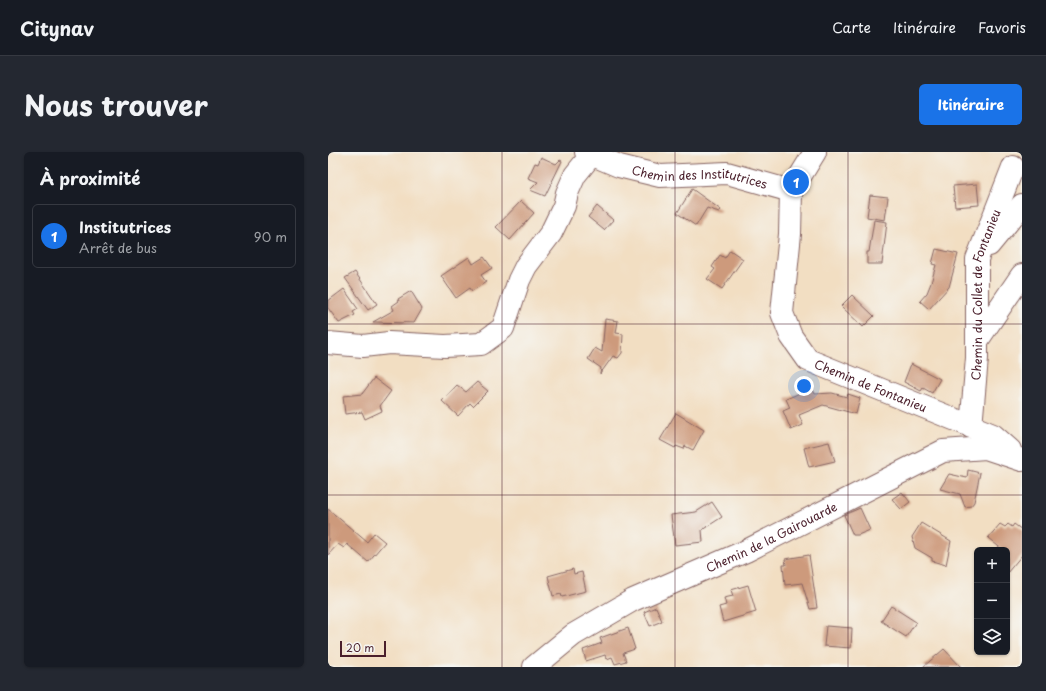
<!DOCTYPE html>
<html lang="fr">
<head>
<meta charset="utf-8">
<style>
	:root { --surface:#171b24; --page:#242831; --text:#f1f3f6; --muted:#9ea1a6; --line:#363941; --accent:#1a73e8 }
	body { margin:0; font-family:"Playpen Sans",sans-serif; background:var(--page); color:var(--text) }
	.controls { position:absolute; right:12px; bottom:12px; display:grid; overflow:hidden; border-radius:6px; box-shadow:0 1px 3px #0004 }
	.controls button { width:36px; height:36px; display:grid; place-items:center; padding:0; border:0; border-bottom:1px solid var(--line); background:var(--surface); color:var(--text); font:20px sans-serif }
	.scale { position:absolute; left:12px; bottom:10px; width:46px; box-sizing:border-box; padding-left:4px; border:2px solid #4a1f2b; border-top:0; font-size:11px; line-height:14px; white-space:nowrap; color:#4a1f2b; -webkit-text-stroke:3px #f6f6f2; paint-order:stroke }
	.you { position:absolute; left:476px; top:234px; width:14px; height:14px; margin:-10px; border:3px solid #fff; border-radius:50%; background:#1a73e8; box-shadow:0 0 0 6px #1a73e833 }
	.badge { display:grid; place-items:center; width:26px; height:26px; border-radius:50%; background:var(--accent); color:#fff; font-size:13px; font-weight:700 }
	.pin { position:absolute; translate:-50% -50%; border:2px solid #fff; box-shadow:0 1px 4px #0006 }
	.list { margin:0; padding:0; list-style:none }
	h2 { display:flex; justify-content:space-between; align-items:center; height:52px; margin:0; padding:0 16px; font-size:17px }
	h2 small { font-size:13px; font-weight:400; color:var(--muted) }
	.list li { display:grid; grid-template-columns:26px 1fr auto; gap:12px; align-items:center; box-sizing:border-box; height:64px; margin:0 8px 8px; padding:0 8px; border:1px solid var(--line); border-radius:6px }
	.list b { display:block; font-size:15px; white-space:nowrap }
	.list p { margin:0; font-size:13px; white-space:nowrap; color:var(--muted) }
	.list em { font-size:13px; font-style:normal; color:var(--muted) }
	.icon { flex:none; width:22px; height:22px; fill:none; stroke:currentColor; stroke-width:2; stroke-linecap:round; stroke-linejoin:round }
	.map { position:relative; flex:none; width:694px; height:515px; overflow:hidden; border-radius:6px }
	header { display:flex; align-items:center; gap:24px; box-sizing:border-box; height:56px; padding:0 20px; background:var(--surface); border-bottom:1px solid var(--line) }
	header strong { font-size:19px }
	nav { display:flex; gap:22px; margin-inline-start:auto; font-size:14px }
	.intro { display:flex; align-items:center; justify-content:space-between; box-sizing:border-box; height:96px; padding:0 24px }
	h1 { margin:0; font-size:28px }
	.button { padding:10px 18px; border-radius:6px; background:var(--accent); color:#fff; font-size:14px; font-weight:700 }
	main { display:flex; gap:24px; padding:0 24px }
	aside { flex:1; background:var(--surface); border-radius:6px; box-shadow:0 1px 3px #0004 }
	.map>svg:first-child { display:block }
	.building { fill:#cd9a7c }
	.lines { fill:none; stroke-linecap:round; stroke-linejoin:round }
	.minor-casing { stroke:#856260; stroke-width:24 }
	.minor { stroke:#fff; stroke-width:22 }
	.grid { fill:none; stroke:#4a1f2b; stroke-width:1; stroke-opacity:0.55 }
	.labels { text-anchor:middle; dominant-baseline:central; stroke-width:4; stroke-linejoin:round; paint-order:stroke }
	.street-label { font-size:12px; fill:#4a1f2b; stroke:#f6f6f2 }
</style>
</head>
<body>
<header>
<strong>Citynav</strong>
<nav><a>Carte</a><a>Itinéraire</a><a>Favoris</a></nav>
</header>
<div class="intro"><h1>Nous trouver</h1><a class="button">Itinéraire</a></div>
<main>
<aside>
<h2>À proximité<small></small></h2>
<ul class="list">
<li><span class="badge">1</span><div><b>Institutrices</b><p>Arrêt de bus</p></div><em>90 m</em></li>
</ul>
</aside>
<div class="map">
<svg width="694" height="515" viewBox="0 0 694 515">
	<rect width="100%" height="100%" fill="#f6f6f2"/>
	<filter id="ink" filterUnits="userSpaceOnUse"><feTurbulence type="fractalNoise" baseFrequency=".025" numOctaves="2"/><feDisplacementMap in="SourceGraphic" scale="8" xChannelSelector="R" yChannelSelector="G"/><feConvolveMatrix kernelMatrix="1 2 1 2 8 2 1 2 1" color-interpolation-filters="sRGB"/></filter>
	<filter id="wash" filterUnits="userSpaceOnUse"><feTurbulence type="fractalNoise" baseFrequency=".012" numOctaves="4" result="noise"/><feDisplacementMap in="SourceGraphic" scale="16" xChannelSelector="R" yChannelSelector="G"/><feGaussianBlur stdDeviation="0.9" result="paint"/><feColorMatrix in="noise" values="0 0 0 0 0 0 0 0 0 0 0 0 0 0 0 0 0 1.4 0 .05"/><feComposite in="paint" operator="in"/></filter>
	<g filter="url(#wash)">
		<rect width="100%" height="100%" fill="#f2dec2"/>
		<g id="blocks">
			<!-- building -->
			<g class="building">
				<path d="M 213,5 L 228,12 L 232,8 L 234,9 L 217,44 L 202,38 L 210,30 L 200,26 L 207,11 L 210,12 Z"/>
				<path d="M 649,32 L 651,53 L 627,55 L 625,34 Z"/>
				<path d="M 364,37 L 393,58 L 391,60 L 379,56 L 368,74 L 349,61 Z"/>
				<path d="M 542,43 L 560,45 L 557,68 L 539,65 Z"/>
				<path d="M 193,49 L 206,61 L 182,88 L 168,75 Z"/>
				<path d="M 269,54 L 285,68 L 276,78 L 260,65 Z"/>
				<path d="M 546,68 L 559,70 L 554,112 L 539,112 L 539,100 L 541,100 Z"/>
				<path d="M 608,97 L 630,102 L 621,135 L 601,157 L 592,149 L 599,141 L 603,131 L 608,113 L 604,112 Z"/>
				<path d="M 402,98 L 415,107 L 394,137 L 379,127 L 387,117 L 384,115 L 392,103 L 397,106 Z"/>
				<path d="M 141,105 L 145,112 L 156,105 L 164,116 L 153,123 L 158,130 L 144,139 L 142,136 L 128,146 L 113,124 Z"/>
				<path d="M 27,120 L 49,152 L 40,158 L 17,126 Z"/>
				<path d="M 16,137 L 30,157 L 25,160 L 27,163 L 11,171 L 0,156 L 0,149 Z"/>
				<path d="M 83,139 L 94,157 L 86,171 L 45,170 L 66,158 L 64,154 L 71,149 L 70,147 Z"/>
				<path d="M 524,143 L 546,164 L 535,175 L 513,154 Z"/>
				<path d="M 277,167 L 290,169 L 288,181 L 295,182 L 294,201 L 290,206 L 285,204 L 272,222 L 273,216 L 260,207 L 267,196 L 274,200 Z"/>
				<path d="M 583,212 L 612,227 L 604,241 L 595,236 L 593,239 L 576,230 Z"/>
				<path d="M 46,226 L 63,239 L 52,254 L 54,259 L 37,267 L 34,260 L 17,262 L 15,244 L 34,242 Z"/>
				<path d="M 149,230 L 160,239 L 145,254 L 142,251 L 130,264 L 114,249 L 129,233 L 138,240 Z"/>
				<path d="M 484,236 L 487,242 L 504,241 L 519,245 L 520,242 L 532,246 L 528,262 L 495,253 L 471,263 L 475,273 L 463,278 L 455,259 L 462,256 L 458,247 Z"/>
				<path d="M 348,261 L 376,278 L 365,298 L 357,294 L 356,297 L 348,294 L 347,296 L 332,288 Z"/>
				<path d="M 501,290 L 507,309 L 481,315 L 476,296 Z"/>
				<path d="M 640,318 L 652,321 L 646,350 L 643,354 L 637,355 L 632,342 L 612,337 L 621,322 L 639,326 Z"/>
				<path d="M 574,340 L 582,350 L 573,357 L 564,347 Z"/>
				<path d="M 384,350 L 394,365 L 374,378 L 375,390 L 347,393 L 343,363 L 368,360 Z"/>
				<path d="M 532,356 L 542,378 L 530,383 L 525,383 L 516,363 Z"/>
				<path d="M 0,357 L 39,390 L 46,381 L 57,390 L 40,410 L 19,392 L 16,396 L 10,392 L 0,403 Z"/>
				<path d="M 593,371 L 623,389 L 618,413 L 604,409 L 604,406 L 587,396 L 584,385 Z"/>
				<path d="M 672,372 L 677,375 L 680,372 L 684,375 L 686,372 L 694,378 L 694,403 L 679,421 L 679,398 L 675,398 L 660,386 Z"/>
				<path d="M 481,403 L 489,456 L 482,457 L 474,431 L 457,433 L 455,413 L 458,413 L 457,407 Z"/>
				<path d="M 245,417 L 246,422 L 254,420 L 258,439 L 234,445 L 233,442 L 225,444 L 220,424 Z"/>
				<path d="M 420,433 L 428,460 L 395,470 L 391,455 L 398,453 L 396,446 L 405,444 L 403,438 Z"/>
				<path d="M 563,454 L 588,470 L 578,485 L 553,469 Z"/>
				<path d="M 328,455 L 334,469 L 322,474 L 316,460 Z"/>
				<path d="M 498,474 L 524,476 L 523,496 L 496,494 Z"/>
				<path d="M 300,476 L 307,497 L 295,501 L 298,509 L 287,512 L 284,505 L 279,507 L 277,503 L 258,509 L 255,498 L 274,491 L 272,486 Z"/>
				<path d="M 616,497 L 633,515 L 595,515 Z"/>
			</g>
		</g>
	</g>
	<g filter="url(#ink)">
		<use href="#blocks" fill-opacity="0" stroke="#856260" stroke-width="1"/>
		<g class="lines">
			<defs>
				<g id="minor">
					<path id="s1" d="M 258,0 L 291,14 L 332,24 L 399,21 L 463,39"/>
					<path id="s2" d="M 487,0 L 463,39 L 462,82 L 454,161 L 463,184 L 480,208 L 665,283 L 682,298"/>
					<path d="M 661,93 L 694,53"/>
					<path d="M 649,189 L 694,123"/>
					<path d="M 0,191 L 35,194 L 61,191 L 117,194 L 153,192 L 175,176 L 191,128 L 198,114 L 223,81 L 236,54 L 239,41 L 247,23 L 264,2"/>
					<path id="s3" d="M 643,275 L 649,206 L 649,107 L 685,15"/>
					<path id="s4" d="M 206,515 L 245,483 L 305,448 L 418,399 L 615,299 L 658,296 L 694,308"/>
				</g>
			</defs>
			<!-- minor casing -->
			<use href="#minor" class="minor-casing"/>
			<!-- minor -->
			<use href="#minor" class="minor"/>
		</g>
	</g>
	<!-- grid -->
	<path class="grid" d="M 174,0 L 174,515M 347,0 L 347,515M 520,0 L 520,515M 0,172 L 694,172M 0,343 L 694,343"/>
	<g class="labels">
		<!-- street labels -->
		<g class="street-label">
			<text stroke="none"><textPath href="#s1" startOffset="118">Chemin des Institutrices</textPath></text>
			<text stroke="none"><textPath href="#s3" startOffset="134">Chemin du Collet de Fontanieu</textPath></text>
			<text stroke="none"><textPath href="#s2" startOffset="290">Chemin de Fontanieu</textPath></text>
			<text stroke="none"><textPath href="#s4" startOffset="272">Chemin de la Gairouarde</textPath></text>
		</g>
	</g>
</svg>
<div class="controls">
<button>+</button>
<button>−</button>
<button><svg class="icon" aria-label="layers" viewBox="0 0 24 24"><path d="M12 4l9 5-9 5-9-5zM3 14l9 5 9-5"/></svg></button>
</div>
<div class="scale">20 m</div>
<div class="you"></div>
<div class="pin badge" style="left:468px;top:30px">1</div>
</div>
</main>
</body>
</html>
